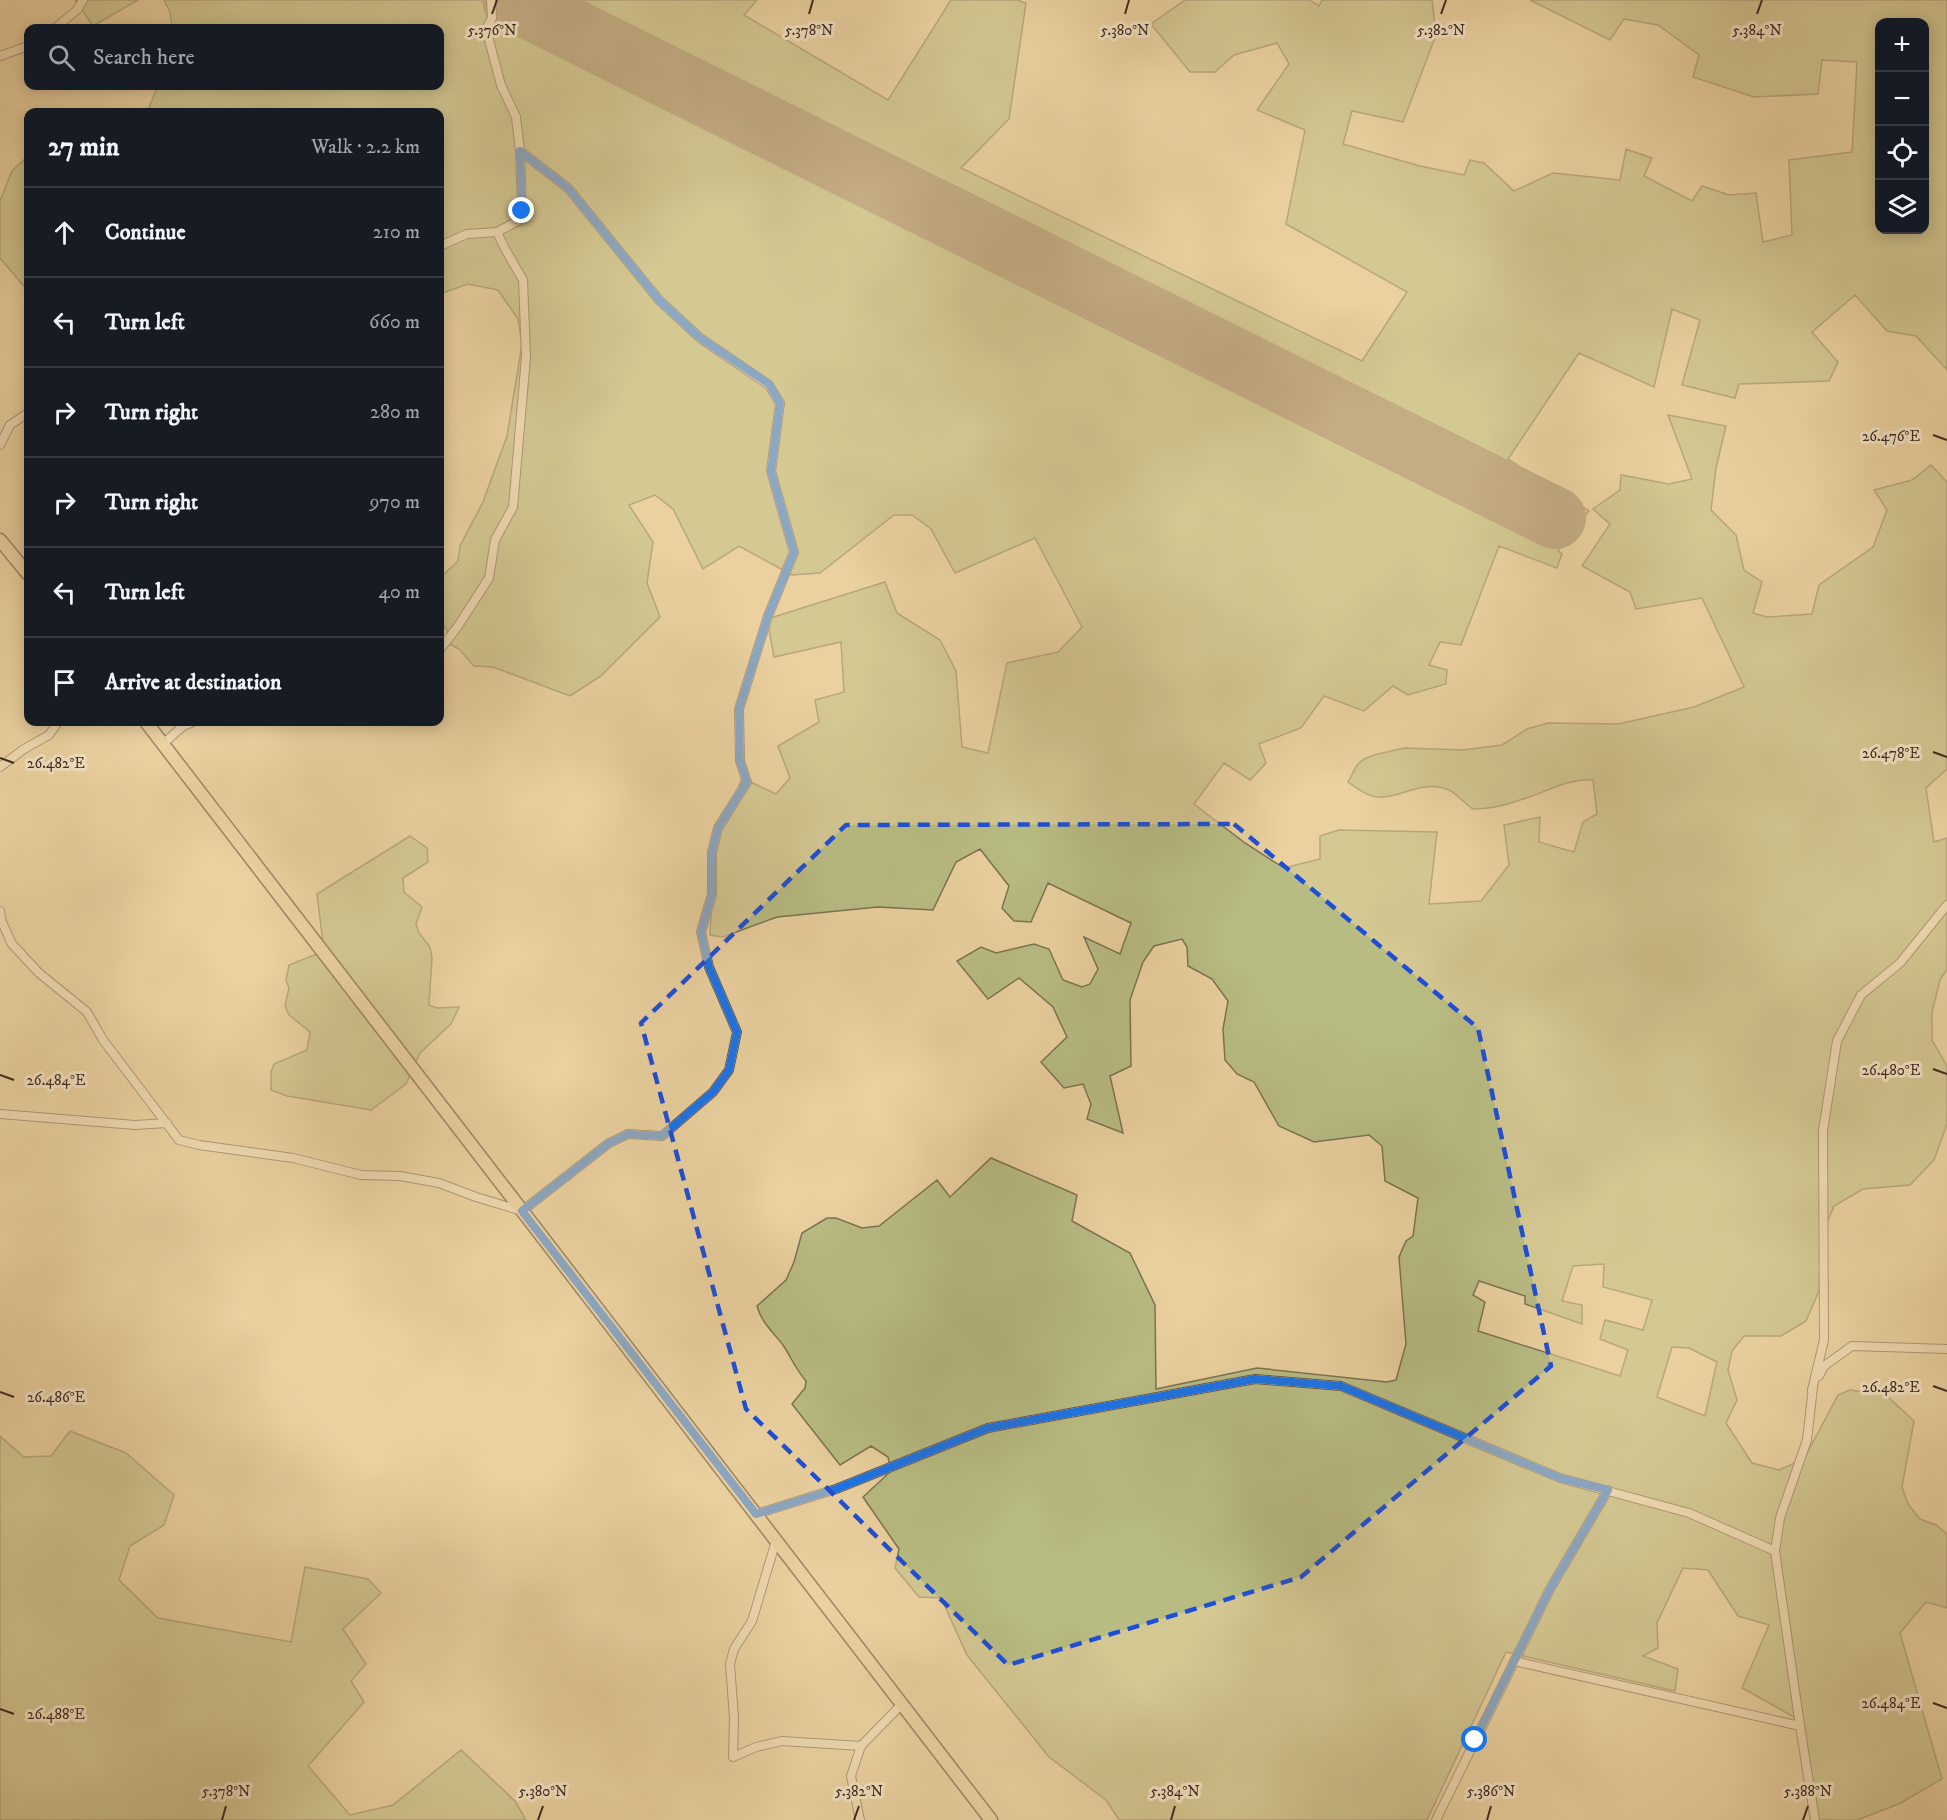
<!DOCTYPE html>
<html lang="en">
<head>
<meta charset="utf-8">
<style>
	:root { --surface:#171b24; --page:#20242c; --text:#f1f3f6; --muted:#9ea1a6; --line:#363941 }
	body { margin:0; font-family:"IM FELL DW Pica",serif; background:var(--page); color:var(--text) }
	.controls { position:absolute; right:18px; top:18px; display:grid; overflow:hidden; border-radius:12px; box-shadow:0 3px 15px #0003 }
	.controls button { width:54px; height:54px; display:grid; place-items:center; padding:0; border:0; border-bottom:2px solid var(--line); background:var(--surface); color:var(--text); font:30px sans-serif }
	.stop { position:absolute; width:18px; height:18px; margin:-14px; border:4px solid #1a73e8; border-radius:50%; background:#fff }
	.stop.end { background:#1a73e8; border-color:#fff; box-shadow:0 2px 6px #0008 }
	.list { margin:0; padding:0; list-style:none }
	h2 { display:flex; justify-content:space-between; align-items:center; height:78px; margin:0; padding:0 24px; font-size:26px }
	h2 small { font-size:20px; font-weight:400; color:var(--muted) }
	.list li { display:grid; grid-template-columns:39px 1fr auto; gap:18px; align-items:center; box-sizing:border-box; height:90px; padding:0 24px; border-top:2px solid var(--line) }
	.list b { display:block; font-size:22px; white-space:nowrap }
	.list em { font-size:20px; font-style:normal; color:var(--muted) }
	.icon { flex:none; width:33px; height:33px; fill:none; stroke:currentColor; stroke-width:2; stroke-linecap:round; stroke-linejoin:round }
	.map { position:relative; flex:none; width:1947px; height:1820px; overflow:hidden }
	.search { position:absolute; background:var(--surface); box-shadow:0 3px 15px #0003; left:24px; top:24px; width:420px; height:66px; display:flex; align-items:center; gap:15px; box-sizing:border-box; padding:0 21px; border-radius:12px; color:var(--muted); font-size:22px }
	.panel { position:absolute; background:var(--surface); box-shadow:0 3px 15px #0003; left:24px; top:108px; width:420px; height:618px; border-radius:12px }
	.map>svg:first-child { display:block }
	.green { fill:#b8bc83; stroke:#7c7352; stroke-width:1.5; fill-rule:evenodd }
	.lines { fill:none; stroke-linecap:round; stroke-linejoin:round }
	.runway { stroke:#957e60; stroke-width:62 }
	.street-casing { stroke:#6a5441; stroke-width:10 }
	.primary-casing { stroke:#3f2a21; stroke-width:15 }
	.street { stroke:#f2e1c1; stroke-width:8 }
	.primary { stroke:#ebd1a0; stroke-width:12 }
	.route { stroke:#1a73e8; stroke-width:8 }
	.marked { fill:none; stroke:#1d4ed8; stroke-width:4.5; stroke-dasharray:12 8; stroke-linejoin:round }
	.ticks { fill:none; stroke:#3f2a21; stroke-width:2 }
	.ticks-label { font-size:15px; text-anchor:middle; fill:#3f2a21; stroke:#f2e1c1; stroke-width:6; stroke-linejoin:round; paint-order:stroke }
</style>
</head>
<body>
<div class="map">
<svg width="1947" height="1820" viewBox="0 0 1947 1820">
	<rect width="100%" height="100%" fill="#ebd1a0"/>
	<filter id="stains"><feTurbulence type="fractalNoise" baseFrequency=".00333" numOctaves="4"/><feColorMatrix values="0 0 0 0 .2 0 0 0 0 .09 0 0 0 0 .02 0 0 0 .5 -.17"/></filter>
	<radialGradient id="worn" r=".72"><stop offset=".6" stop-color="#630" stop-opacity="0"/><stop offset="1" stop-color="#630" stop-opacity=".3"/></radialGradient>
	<!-- green -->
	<g class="green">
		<path d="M 75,0 L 138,0 L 93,26 Z"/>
		<path d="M 164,0 L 757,0 L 744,15 L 888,100 L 951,0 L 1017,0 L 1026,3 L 1009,119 L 961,168 L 1362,361 L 1407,292 L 1286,224 L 1305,130 L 1257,110 L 1289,64 L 1277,43 L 1234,55 L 1215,72 L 1190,72 L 1151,24 L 1185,0 L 1310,0 L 1319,6 L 1322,0 L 1432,0 L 1436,35 L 1403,122 L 1352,111 L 1343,144 L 1420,166 L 1464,175 L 1470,160 L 1484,163 L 1514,191 L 1553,173 L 1620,180 L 1626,149 L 1652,158 L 1644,176 L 1692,201 L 1702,186 L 1729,195 L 1756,193 L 1763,242 L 1792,235 L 1789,160 L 1852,152 L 1857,62 L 1822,60 L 1818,94 L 1754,97 L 1693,77 L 1699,55 L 1658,25 L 1624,19 L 1610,40 L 1530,0 L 1947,0 L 1947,370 L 1916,336 L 1887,331 L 1855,295 L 1812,332 L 1838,362 L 1829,381 L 1739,384 L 1735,398 L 1682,385 L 1700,320 L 1672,309 L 1654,387 L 1579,353 L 1508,459 L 1589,511 L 1558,551 L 1562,554 L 1557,568 L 1499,546 L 1461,645 L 1440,642 L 1429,665 L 1447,670 L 1446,684 L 1408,695 L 1393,686 L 1364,711 L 1324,696 L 1301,728 L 1259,744 L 1266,763 L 1250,780 L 1224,763 L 1194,804 L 1245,843 L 1284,868 L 1320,859 L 1320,836 L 1339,830 L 1437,832 L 1429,904 L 1481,901 L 1509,865 L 1504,825 L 1540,817 L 1539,842 L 1574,852 L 1583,822 L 1597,814 L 1593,780 C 1567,778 1545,793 1520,800 C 1506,805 1489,809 1473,809 C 1463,803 1455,790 1443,788 C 1420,782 1401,797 1382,797 C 1369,798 1358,789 1348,782 L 1357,765 L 1364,759 L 1374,755 L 1404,748 L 1463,750 L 1502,745 L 1527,729 L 1548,723 L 1618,724 L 1694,707 L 1744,687 L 1702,598 L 1636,609 L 1630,592 L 1582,566 L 1610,524 L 1593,509 L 1620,490 L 1621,475 L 1669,484 L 1692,479 L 1668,415 L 1726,426 L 1716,468 L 1711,510 L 1736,535 L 1744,570 L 1762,582 L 1753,613 L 1767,617 L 1812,614 L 1819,585 L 1873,547 L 1887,510 L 1874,490 L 1912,480 L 1931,465 L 1947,482 L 1947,769 L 1926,788 L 1934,842 L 1947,838 L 1947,969 L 1940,980 L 1932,1012 L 1932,1040 L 1947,1066 L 1947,1124 L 1934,1160 L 1910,1185 L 1863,1189 L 1834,1206 L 1823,1232 L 1819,1291 L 1806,1321 L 1781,1336 L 1744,1336 L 1732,1351 L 1728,1370 L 1737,1400 L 1726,1423 L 1752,1463 L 1779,1470 L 1804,1459 L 1838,1395 L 1850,1390 L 1886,1395 L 1914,1421 L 1902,1487 L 1908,1504 L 1920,1519 L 1936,1525 L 1947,1534 L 1947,1608 L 1926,1602 L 1900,1633 L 1942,1779 L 1899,1804 L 1857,1820 L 1817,1820 L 1803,1722 L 1742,1688 L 1769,1625 L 1738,1616 L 1708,1570 L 1683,1568 L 1657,1623 L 1658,1648 L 1643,1656 L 1678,1669 L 1675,1691 L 1506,1652 L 1427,1820 L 1119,1820 L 1106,1800 L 1049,1757 L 967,1655 L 941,1598 L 919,1597 L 895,1568 L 899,1549 L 863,1497 L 891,1471 L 888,1457 L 871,1446 L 840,1465 L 792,1404 L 805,1388 L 806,1381 C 796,1370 791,1357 783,1345 C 773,1332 761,1322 757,1306 L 786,1280 L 794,1262 L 802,1233 L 827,1218 L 836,1218 L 862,1228 L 879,1226 L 937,1180 L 950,1197 L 991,1158 L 1077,1195 L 1072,1221 L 1130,1253 L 1155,1305 L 1156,1389 L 1257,1368 L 1387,1382 L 1396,1380 L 1406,1344 L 1399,1257 L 1406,1241 L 1413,1236 L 1418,1198 L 1385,1181 L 1382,1146 L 1369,1135 L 1314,1142 L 1279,1126 L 1254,1082 L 1237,1074 L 1225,1060 L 1223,1029 L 1228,1001 L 1212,979 L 1188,966 L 1187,947 L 1182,939 L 1154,946 L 1143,962 L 1130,1000 L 1131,1066 L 1110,1076 L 1123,1133 L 1087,1119 L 1091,1104 L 1083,1084 L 1064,1088 L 1041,1062 L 1067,1037 L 1053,1007 L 1019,978 L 988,999 L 957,961 L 981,947 L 996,953 L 1034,944 L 1049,949 L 1063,980 L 1082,987 L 1090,984 L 1098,969 L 1084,937 L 1120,954 L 1131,923 L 1048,883 L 1031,922 L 1014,921 L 1002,908 L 1009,886 L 980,849 L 956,862 L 933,910 L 878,907 L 777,917 L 723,937 L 710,935 L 714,849 L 742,778 L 776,794 L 790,778 L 778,746 L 819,722 L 815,700 L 844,692 L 841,642 L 774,657 L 767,619 L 885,582 L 897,613 L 940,640 L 956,671 L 962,747 L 988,753 L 1007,663 L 1058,652 L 1082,627 L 1035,538 L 955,573 L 931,529 L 912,515 L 894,515 L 820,573 L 792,575 L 739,546 L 703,569 L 673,509 L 655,495 L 629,505 L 653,542 L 647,583 L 660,617 L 601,676 L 570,696 L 493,667 L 474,666 L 459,649 L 446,642 L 449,634 L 440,619 L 440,578 L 458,561 L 460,546 L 483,502 L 507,436 L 522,344 L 518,319 L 498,290 L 468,284 L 440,294 L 440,112 L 147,112 L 158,86 L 440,86 L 440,28 L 172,28 L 170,12 ZM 1880,22 L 1924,22 L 1924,230 L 1880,230 ZM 1604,1264 L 1603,1287 L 1652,1300 L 1643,1330 L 1605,1320 L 1600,1339 L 1628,1350 L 1620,1376 L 1478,1331 L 1485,1302 L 1473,1295 L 1479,1281 L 1525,1296 L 1525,1304 L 1582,1324 L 1582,1305 L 1562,1301 L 1573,1266 ZM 1672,1347 L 1689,1348 L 1717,1362 L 1705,1416 L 1657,1397 Z"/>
		<path d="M 28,156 L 28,291 L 0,258 L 0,201 L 12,171 Z"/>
		<path d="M 410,836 L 427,848 L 428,862 L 403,878 L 404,892 L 422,907 L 416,924 L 419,933 L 430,947 L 432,958 L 429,1005 L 437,1008 L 459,1007 L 451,1024 L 420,1053 L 406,1084 L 371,1110 L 287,1096 L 271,1090 L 271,1072 L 274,1064 L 307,1050 L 310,1032 L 289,1015 L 285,1006 L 289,988 L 286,980 L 289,965 L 324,951 L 317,894 Z"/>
		<path d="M 70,1431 L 126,1453 L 174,1495 L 164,1525 L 130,1546 L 119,1580 L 158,1618 L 291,1642 L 305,1567 L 368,1579 L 381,1593 L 343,1629 L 366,1664 L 351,1681 L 364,1702 L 308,1766 L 350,1815 L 393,1805 L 461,1750 L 515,1801 L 526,1820 L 0,1820 L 0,1436 L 24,1457 L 51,1456 Z"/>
	</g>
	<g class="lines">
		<!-- runway -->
		<path class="runway" d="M 513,0 L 1555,518"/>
		<defs>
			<g id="street">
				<path d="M 55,28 L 77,10 L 83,0"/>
				<path d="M 0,56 L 28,46"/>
				<path d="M 440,246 L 467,234 L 497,232 L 518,221 L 522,211 L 520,151 L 516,117 L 501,85 L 486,29 L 492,18 L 491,0"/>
				<path d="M 0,445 L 10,425 L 28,413"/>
				<path d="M 440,646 L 442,647 L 458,626 L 489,578 L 495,540 L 513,507 L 526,357 L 523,280 L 504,247 L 497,232"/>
				<path d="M 163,744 L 183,726 L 193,722"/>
				<path d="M 0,767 L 24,749 L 49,735 L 58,722"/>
				<path d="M 0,911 L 2,922 L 12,944 L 39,973 L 87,1012 L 103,1040 L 179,1140 L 199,1145 L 293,1158 L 361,1175 L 400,1176 L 439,1183 L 476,1197 L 522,1211 L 609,1143 L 628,1134 L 662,1136 L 713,1092 L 729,1070 L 737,1032 L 709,967 L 701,932 L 712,894 L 712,852 L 718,828 L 747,782 L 740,761 L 739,709 L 768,616 L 794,552 L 771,471 L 780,403 L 769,385 L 700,338 L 659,300 L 568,188 L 520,151"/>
				<path d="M 0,1114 L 135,1125 L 167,1123"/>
				<path d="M 1819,1376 L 1824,1366 L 1852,1346 L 1947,1349"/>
				<path d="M 1812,1390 L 1824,1340 L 1823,1131 L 1837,1041 L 1861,995 L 1900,963 L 1947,905"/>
				<path d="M 756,1514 L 836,1489 L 988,1428 L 1255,1379 L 1341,1386 L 1560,1478 L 1689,1513 L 1775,1551 L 1800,1726 L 1815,1820"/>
				<path d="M 776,1541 L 752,1621 L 734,1649 L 730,1664 L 734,1718 L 733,1757 L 756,1747 L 782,1741 L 861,1746 L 902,1704"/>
				<path d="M 1775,1551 L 1780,1518 L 1807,1440 L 1813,1387"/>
				<path d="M 1514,1661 L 1800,1726"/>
				<path d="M 860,1820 L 851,1776 L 861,1746"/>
				<path d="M 1436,1820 L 1550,1589 L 1608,1490"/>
			</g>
			<g id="primary">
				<path d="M 0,540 L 28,574"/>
				<path d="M 146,722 L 991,1820"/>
			</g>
		</defs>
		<!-- street casing -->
		<use href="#street" class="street-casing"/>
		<!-- primary casing -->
		<use href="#primary" class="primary-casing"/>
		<!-- street -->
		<use href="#street" class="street"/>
		<!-- primary -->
		<use href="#primary" class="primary"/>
	</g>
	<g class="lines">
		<!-- route -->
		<path class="route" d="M 522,211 L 520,151 L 568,188 L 659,300 L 700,338 L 769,384 L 780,403 L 771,471 L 794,552 L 768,616 L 739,709 L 740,761 L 747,782 L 718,828 L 712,852 L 712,894 L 701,932 L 709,967 L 737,1032 L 729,1070 L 713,1092 L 662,1136 L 628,1134 L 609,1143 L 522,1211 L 756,1514 L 836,1489 L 988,1428 L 1255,1379 L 1341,1386 L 1560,1478 L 1608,1490 L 1550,1589 L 1475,1740"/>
	</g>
	<!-- marked area -->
	<path d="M0 0H1947V1820H0ZM 1234,824 L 1478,1028 L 1551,1366 L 1301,1577 L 1008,1665 L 746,1409 L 641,1023 L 846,825 Z" fill="#ebd1a0" fill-opacity=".55" fill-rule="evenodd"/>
	<path class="marked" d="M 1234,824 L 1478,1028 L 1551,1366 L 1301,1577 L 1008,1665 L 746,1409 L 641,1023 L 846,825 Z"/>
	<!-- ticks -->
	<path class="ticks" d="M 492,14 L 497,0M 809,14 L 813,0M 1125,14 L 1129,0M 1441,14 L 1446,0M 1757,14 L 1762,0M 1933,435 L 1947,440M 1933,752 L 1947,757M 0,758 L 14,763M 1933,1069 L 1947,1074M 0,1075 L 14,1080M 1933,1386 L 1947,1391M 0,1392 L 14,1397M 1933,1703 L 1947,1708M 0,1709 L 14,1714M 222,1820 L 226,1806M 538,1820 L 543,1806M 854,1820 L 859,1806M 1171,1820 L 1175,1806M 1487,1820 L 1491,1806M 1803,1820 L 1808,1806"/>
	<g class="ticks-label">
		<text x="492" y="35">5.376°N</text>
		<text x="809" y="35">5.378°N</text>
		<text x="1125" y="35">5.380°N</text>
		<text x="1441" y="35">5.382°N</text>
		<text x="1757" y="35">5.384°N</text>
		<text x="1891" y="441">26.476°E</text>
		<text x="1891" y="758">26.478°E</text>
		<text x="56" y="768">26.482°E</text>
		<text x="1891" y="1075">26.480°E</text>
		<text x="56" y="1085">26.484°E</text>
		<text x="1891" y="1392">26.482°E</text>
		<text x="56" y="1402">26.486°E</text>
		<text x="1891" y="1708">26.484°E</text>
		<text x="56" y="1719">26.488°E</text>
		<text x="226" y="1796">5.378°N</text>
		<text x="543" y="1796">5.380°N</text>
		<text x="859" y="1796">5.382°N</text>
		<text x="1175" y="1796">5.384°N</text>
		<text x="1491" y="1796">5.386°N</text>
		<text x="1808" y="1796">5.388°N</text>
	</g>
	<rect width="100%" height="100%" filter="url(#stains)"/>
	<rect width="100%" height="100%" fill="url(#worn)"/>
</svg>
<div class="controls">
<button>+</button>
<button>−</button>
<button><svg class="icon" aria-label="locate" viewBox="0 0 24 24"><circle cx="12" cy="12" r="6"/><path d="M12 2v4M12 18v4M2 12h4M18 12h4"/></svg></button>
<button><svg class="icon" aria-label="layers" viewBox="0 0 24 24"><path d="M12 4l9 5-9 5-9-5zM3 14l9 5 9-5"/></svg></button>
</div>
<div class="stop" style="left:1475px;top:1740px"></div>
<div class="stop end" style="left:522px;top:211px"></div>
<div class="search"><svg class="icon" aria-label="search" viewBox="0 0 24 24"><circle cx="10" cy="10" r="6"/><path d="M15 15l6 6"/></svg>Search here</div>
<section class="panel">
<h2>27 min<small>Walk · 2.2 km</small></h2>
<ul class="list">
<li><svg class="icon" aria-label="ahead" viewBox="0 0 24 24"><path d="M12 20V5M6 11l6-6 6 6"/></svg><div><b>Continue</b></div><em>210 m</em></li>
<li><svg class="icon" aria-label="left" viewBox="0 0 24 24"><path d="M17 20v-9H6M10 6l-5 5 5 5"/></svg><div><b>Turn left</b></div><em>660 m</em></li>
<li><svg class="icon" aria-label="right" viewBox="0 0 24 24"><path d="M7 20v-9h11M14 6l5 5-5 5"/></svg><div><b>Turn right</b></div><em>280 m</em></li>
<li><svg class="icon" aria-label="right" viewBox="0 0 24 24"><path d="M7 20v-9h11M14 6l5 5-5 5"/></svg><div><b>Turn right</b></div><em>970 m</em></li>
<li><svg class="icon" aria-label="left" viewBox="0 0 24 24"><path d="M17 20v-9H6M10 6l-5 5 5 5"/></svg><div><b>Turn left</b></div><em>40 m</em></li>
<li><svg class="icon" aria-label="arrive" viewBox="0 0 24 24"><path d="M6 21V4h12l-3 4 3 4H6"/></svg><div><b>Arrive at destination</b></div></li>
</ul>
</section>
</div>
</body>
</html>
